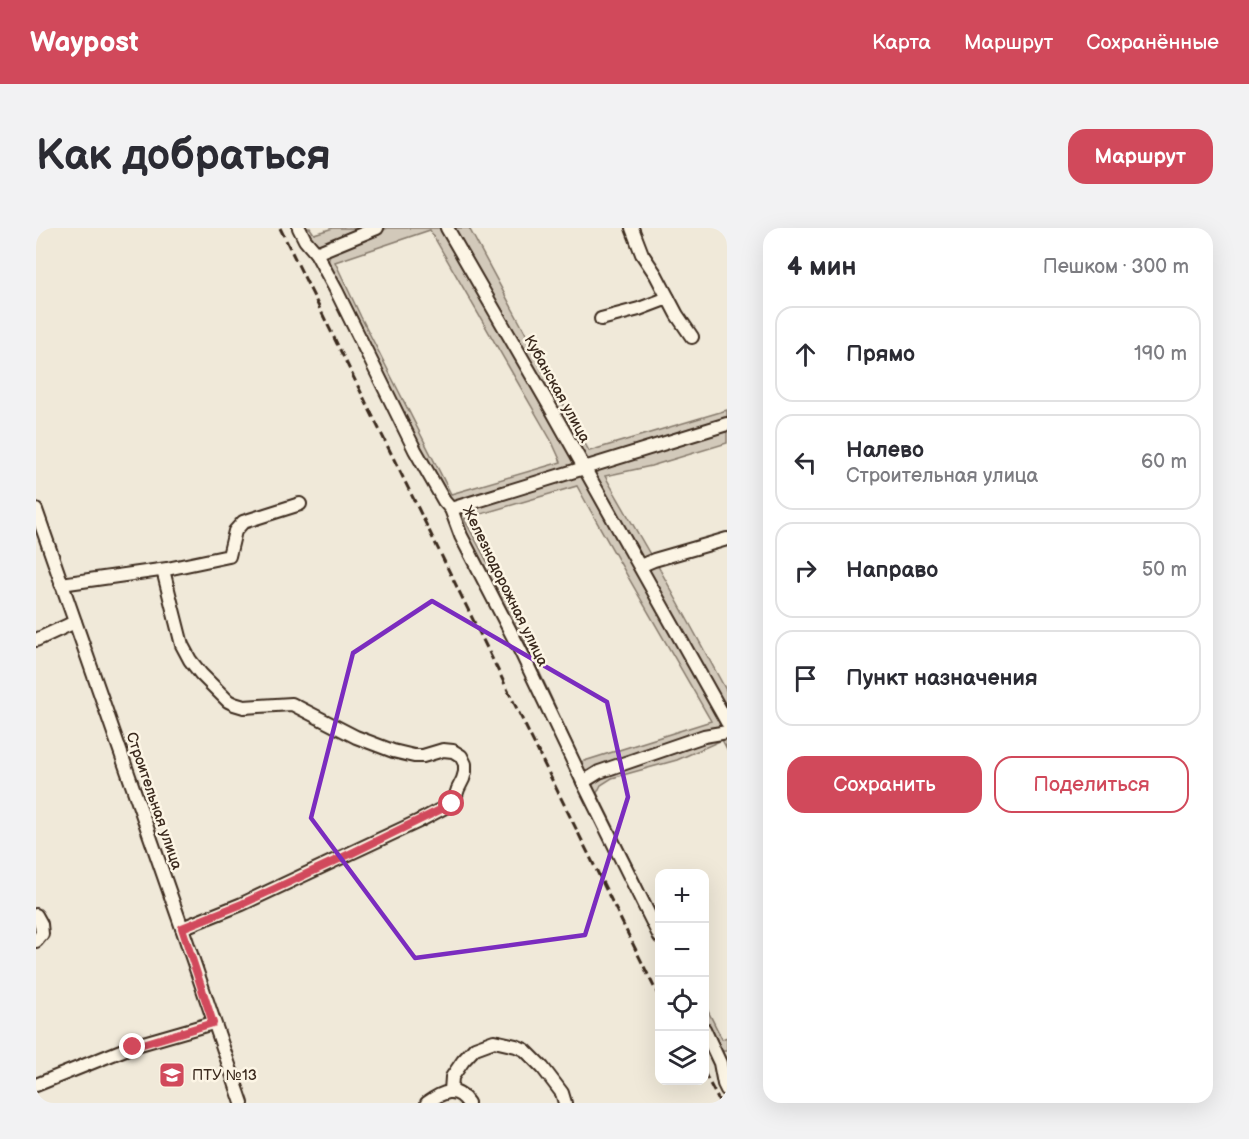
<!DOCTYPE html>
<html lang="ru">
<head>
<meta charset="utf-8">
<style>
	:root { --surface:#fff; --page:#f2f2f3; --text:#2b2b33; --muted:#7c7c81; --line:#e1e1e2; --accent:#d1495b }
	body { margin:0; font-family:"Balsamiq Sans",sans-serif; background:var(--page); color:var(--text) }
	.controls { position:absolute; right:18px; bottom:18px; display:grid; overflow:hidden; border-radius:12px; box-shadow:0 6px 24px #0002 }
	.controls button { width:54px; height:54px; display:grid; place-items:center; padding:0; border:0; border-bottom:2px solid var(--line); background:var(--surface); color:var(--text); font:30px sans-serif }
	.stop { position:absolute; width:18px; height:18px; margin:-14px; border:4px solid #d1495b; border-radius:50%; background:#fff }
	.stop.end { background:#d1495b; border-color:#fff; box-shadow:0 2px 6px #0008 }
	.list { margin:0; padding:0; list-style:none }
	h2 { display:flex; justify-content:space-between; align-items:center; height:78px; margin:0; padding:0 24px; font-size:26px }
	h2 small { font-size:20px; font-weight:400; color:var(--muted) }
	.list li { display:grid; grid-template-columns:39px 1fr auto; gap:18px; align-items:center; box-sizing:border-box; height:96px; margin:0 12px 12px; padding:0 12px; border:2px solid var(--line); border-radius:18px }
	.list b { display:block; font-size:22px; white-space:nowrap }
	.list p { margin:0; font-size:20px; white-space:nowrap; color:var(--muted) }
	.list em { font-size:20px; font-style:normal; color:var(--muted) }
	.actions { display:flex; gap:12px; padding:18px 24px }
	.actions a { flex:1; padding:14px 0; border:2px solid var(--accent); border-radius:18px; text-align:center; font-size:21px; color:var(--accent) }
	.actions .main { background:var(--accent); color:#fff }
	.icon { flex:none; width:33px; height:33px; fill:none; stroke:currentColor; stroke-width:2; stroke-linecap:round; stroke-linejoin:round }
	.map { position:relative; flex:none; width:691px; height:875px; overflow:hidden; border-radius:18px }
	header { display:flex; align-items:center; gap:36px; box-sizing:border-box; height:84px; padding:0 30px; background:var(--accent); color:#fff }
	header strong { font-size:28px }
	nav { display:flex; gap:33px; margin-inline-start:auto; font-size:21px }
	.intro { display:flex; align-items:center; justify-content:space-between; box-sizing:border-box; height:144px; padding:0 36px }
	h1 { margin:0; font-size:42px }
	.button { padding:15px 27px; border-radius:18px; background:var(--accent); color:#fff; font-size:21px; font-weight:700 }
	main { display:flex; gap:36px; padding:0 36px }
	aside { flex:1; background:var(--surface); border-radius:18px; box-shadow:0 6px 24px #0002 }
	.map>svg:first-child { display:block }
	.green { fill:#d2c9ba; stroke:#867a6c; stroke-width:1.5; fill-rule:evenodd }
	.lines { fill:none; stroke-linecap:round; stroke-linejoin:round }
	.minor-casing { stroke:#3b2a1e; stroke-width:16 }
	.minor { stroke:#fcf5e5; stroke-width:12 }
	.rail { stroke:#3b2a1e; stroke-width:3; stroke-dasharray:9 4.5; stroke-linecap:butt }
	.route { stroke:#d1495b; stroke-width:8 }
	.marked { fill:none; stroke:#7b2cbf; stroke-width:4.5; stroke-linejoin:round }
	.labels { text-anchor:middle; dominant-baseline:central; stroke-width:5; stroke-linejoin:round; paint-order:stroke }
	.street-label { font-size:15px; fill:#3b2a1e; stroke:#fcf5e5 }
	.poi-label { font-size:15px; fill:#3b2a1e; stroke:#fcf5e5; text-anchor:start }
</style>
</head>
<body>
<header>
<strong>Waypost</strong>
<nav><a>Карта</a><a>Маршрут</a><a>Сохранённые</a></nav>
</header>
<div class="intro"><h1>Как добраться</h1><a class="button">Маршрут</a></div>
<main>
<div class="map">
<svg width="691" height="875" viewBox="0 0 691 875">
	<rect width="100%" height="100%" fill="#f0e9d9"/>
	<filter id="ink" filterUnits="userSpaceOnUse"><feTurbulence type="fractalNoise" baseFrequency=".0167" numOctaves="2"/><feDisplacementMap in="SourceGraphic" scale="12" xChannelSelector="R" yChannelSelector="G"/><feConvolveMatrix kernelMatrix="1 2 1 2 8 2 1 2 1" color-interpolation-filters="sRGB"/></filter>
	<g filter="url(#ink)">
		<!-- green -->
		<g class="green">
			<path d="M 266,0 L 274,0 L 278,6 L 297,0 L 335,0 L 284,19 L 275,14 Z"/>
			<path d="M 352,0 L 406,0 L 542,239 L 417,277 L 408,269 L 292,36 L 294,25 L 305,17 ZM 394,2 L 516,214 L 525,234 L 415,266 L 325,89 L 299,34 Z"/>
			<path d="M 418,0 L 433,0 L 553,223 L 691,182 L 691,191 L 551,235 Z"/>
			<path d="M 691,202 L 691,215 L 615,238 L 569,248 L 615,328 L 610,330 L 604,329 L 557,244 Z"/>
			<path d="M 546,244 L 684,492 L 683,498 L 675,503 L 549,547 L 424,293 L 426,285 L 433,279 ZM 541,258 C 584,337 630,414 675,493 L 545,534 L 460,350 L 428,291 Z"/>
			<path d="M 691,316 L 622,338 L 691,464 L 691,487 L 610,339 Z"/>
			<path d="M 691,507 L 691,521 L 686,512 L 641,532 L 576,550 L 565,557 L 561,565 L 623,691 L 623,702 L 555,559 L 559,553 L 573,546 L 639,521 Z"/>
			<path d="M 668,775 L 686,811 L 691,809 L 691,823 L 686,823 C 672,809 669,795 668,775 Z"/>
		</g>
		<g class="lines">
			<defs>
				<g id="minor">
					<path d="M 263,0 L 269,12 L 280,25 L 300,62 L 379,222 L 408,273 L 415,281 L 425,308 L 485,424 L 547,554 L 624,709"/>
					<path d="M 411,0 L 513,177 L 691,494"/>
					<path d="M 596,0 L 606,26 L 620,47 L 641,87 L 656,109"/>
					<path d="M 280,25 L 341,0"/>
					<path d="M 565,91 L 603,81 L 632,70"/>
					<path d="M 415,281 L 691,196"/>
					<path d="M 0,282 L 146,700 L 206,875"/>
					<path d="M 604,338 L 618,332 L 691,311"/>
					<path d="M 127,342 L 146,417 L 154,432 L 165,446 L 192,473 L 198,476 L 208,479 L 256,476 L 320,509 L 357,523 L 378,528 L 387,528 L 407,522 L 417,523 L 425,528 L 429,536 L 429,544 L 427,551 L 422,561 L 419,570 L 415,576 L 383,593 L 206,676 L 146,700"/>
					<path d="M 25,356 L 131,341 L 193,328 L 199,303 L 207,294 L 264,276"/>
					<path d="M 0,412 L 39,394"/>
					<path d="M 547,554 L 563,544 L 668,508 L 691,504"/>
					<path d="M 0,687 L 5,696 L 6,706 L 0,713"/>
					<path d="M 668,801 L 684,835 L 688,856 L 691,862"/>
					<path d="M 0,857 L 97,818 L 177,795"/>
					<path d="M 415,863 L 416,849 L 427,833 L 439,820 L 458,813 L 480,818 L 489,822 L 507,840 L 526,865 L 529,875"/>
					<path d="M 391,875 C 406,864 420,857 432,875"/>
				</g>
			</defs>
			<!-- minor casing -->
			<use href="#minor" class="minor-casing"/>
			<!-- minor -->
			<use href="#minor" class="minor"/>
			<!-- rail -->
			<g class="rail">
				<path d="M 244,0 L 624,771"/>
				<path d="M 668,844 L 684,875"/>
			</g>
		</g>
	</g>
	<g class="lines" filter="url(#ink)">
		<!-- route -->
		<path class="route" d="M 97,819 L 177,795 L 146,700 L 206,676 L 316,625 L 416,576"/>
	</g>
	<!-- marked area -->
	<path class="marked" d="M 396,373 L 571,474 L 592,569 L 549,707 L 379,730 L 275,590 L 317,425 Z"/>
	<!-- icons -->
	<defs>
		<symbol id="school-square" viewBox="-11 -11 22 22"><rect x="-9" y="-9" width="18" height="18" rx="4" fill="#d1495b" stroke="#fcf5e5"/><path d="M0-5L7-2L0 1L-7-2ZM-4 1L0 2.5L4 1V4Q0 6-4 4Z" fill="#fff"/></symbol>
	</defs>
	<g fill-rule="evenodd">
		<use href="#school-square" x="121" y="832" width="30" height="30"/>
	</g>
	<g class="labels">
		<!-- street labels -->
		<g class="street-label">
			<text transform="translate(521 161) rotate(61)">Кубанская улица</text>
			<text transform="translate(469 358) rotate(64)">Железнодорожная улица</text>
			<text transform="translate(118 573) rotate(71)">Строительная улица</text>
		</g>
		<!-- poi labels -->
		<g class="poi-label">
			<text x="156" y="847">ПТУ №13</text>
		</g>
	</g>
</svg>
<div class="controls">
<button>+</button>
<button>−</button>
<button><svg class="icon" aria-label="locate" viewBox="0 0 24 24"><circle cx="12" cy="12" r="6"/><path d="M12 2v4M12 18v4M2 12h4M18 12h4"/></svg></button>
<button><svg class="icon" aria-label="layers" viewBox="0 0 24 24"><path d="M12 4l9 5-9 5-9-5zM3 14l9 5 9-5"/></svg></button>
</div>
<div class="stop" style="left:416px;top:576px"></div>
<div class="stop end" style="left:97px;top:819px"></div>
</div>
<aside>
<h2>4 мин<small>Пешком · 300 m</small></h2>
<ul class="list">
<li><svg class="icon" aria-label="ahead" viewBox="0 0 24 24"><path d="M12 20V5M6 11l6-6 6 6"/></svg><div><b>Прямо</b></div><em>190 m</em></li>
<li><svg class="icon" aria-label="left" viewBox="0 0 24 24"><path d="M17 20v-9H6M10 6l-5 5 5 5"/></svg><div><b>Налево</b><p>Строительная улица</p></div><em>60 m</em></li>
<li><svg class="icon" aria-label="right" viewBox="0 0 24 24"><path d="M7 20v-9h11M14 6l5 5-5 5"/></svg><div><b>Направо</b></div><em>50 m</em></li>
<li><svg class="icon" aria-label="arrive" viewBox="0 0 24 24"><path d="M6 21V4h12l-3 4 3 4H6"/></svg><div><b>Пункт назначения</b></div></li>
</ul>
<div class="actions"><a class="main">Сохранить</a><a>Поделиться</a></div>
</aside>
</main>
</body>
</html>
